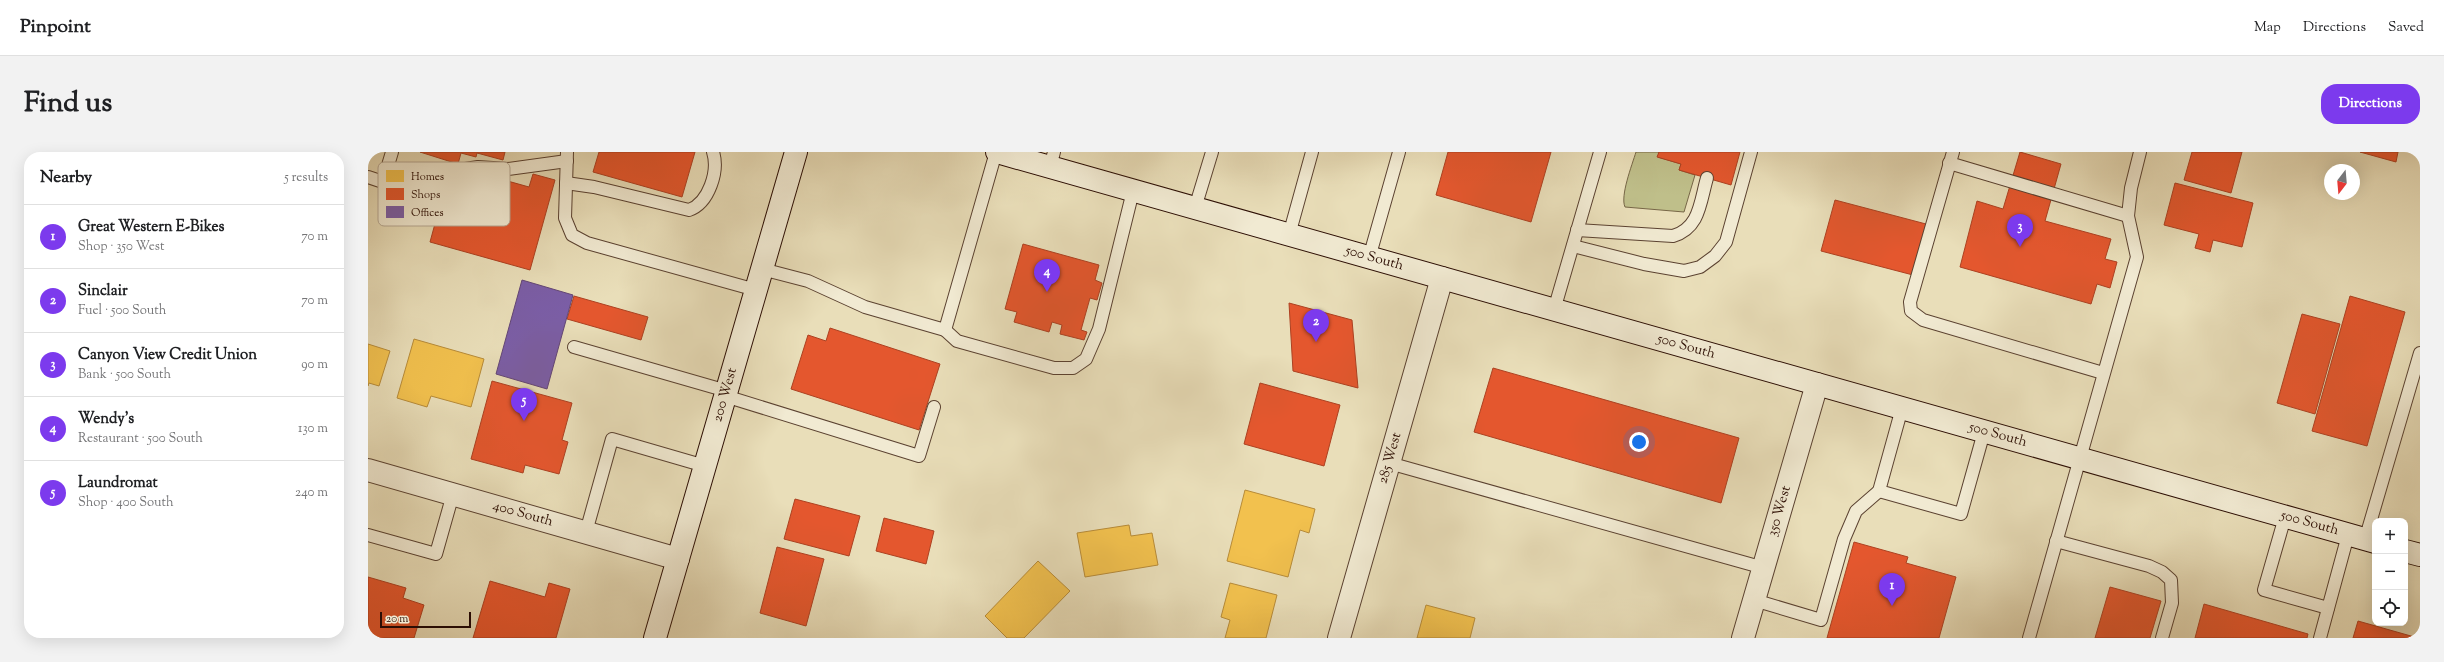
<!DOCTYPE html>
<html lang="en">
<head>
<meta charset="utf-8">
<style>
	:root { --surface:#fff; --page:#f2f2f2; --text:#202124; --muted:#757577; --line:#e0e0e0; --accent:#7c3aed }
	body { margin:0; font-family:"Sorts Mill Goudy",serif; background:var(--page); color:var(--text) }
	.controls { position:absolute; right:12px; bottom:12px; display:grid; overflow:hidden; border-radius:8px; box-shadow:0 4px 16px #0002 }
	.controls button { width:36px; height:36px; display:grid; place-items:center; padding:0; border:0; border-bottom:1px solid var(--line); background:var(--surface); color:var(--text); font:20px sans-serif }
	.compass { position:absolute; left:1956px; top:12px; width:36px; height:36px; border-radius:50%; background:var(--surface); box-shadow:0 4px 16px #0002; rotate:196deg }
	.scale { position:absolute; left:12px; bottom:10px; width:91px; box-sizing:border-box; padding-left:4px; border:2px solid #2c0e04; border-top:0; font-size:11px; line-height:14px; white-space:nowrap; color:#2c0e04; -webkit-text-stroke:3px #f1ead2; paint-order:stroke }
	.you { position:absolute; left:1271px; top:290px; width:14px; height:14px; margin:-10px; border:3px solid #fff; border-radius:50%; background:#1a73e8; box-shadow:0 0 0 6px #1a73e833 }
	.badge { display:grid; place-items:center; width:26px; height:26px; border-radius:50%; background:var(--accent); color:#fff; font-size:13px; font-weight:700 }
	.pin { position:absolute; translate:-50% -33px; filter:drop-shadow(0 1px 2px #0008) }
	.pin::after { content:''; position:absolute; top:21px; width:14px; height:12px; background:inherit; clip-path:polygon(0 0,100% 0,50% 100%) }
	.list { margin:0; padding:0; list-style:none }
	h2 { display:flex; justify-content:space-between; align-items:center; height:52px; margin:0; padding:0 16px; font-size:17px }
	h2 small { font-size:13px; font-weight:400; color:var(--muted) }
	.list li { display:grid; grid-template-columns:26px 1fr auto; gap:12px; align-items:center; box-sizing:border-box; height:64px; padding:0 16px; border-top:1px solid var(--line) }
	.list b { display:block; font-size:15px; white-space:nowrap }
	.list p { margin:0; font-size:13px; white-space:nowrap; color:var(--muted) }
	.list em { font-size:13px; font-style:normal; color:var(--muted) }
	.icon { flex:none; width:22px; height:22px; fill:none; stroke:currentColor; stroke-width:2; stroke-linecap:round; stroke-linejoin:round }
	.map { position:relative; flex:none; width:2052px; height:486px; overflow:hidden; border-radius:16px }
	header { display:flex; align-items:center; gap:24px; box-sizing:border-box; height:56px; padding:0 20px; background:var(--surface); border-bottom:1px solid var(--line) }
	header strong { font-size:19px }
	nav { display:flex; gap:22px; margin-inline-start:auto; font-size:14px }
	.intro { display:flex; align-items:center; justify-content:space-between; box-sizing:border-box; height:96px; padding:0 24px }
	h1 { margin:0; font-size:28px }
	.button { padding:10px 18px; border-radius:16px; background:var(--accent); color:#fff; font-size:14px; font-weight:700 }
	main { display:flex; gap:24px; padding:0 24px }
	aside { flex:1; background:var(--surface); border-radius:16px; box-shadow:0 4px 16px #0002 }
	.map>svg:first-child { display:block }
	.green { fill:#bfbf8a; stroke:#766647 }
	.homes { fill:#f2c14e; stroke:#b78b38 }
	.shops { fill:#e4572e; stroke:#ad4121 }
	.offices { fill:#7b5ea7; stroke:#634676 }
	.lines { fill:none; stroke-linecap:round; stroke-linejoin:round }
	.lane-casing { stroke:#5b4231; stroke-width:14 }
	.street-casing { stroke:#5b4231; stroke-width:24 }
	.secondary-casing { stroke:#2c0e04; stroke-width:24 }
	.lane { stroke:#f1ead2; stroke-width:12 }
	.street { stroke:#f1ead2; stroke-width:22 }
	.secondary { stroke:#f1ead2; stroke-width:22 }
	.labels { text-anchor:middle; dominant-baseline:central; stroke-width:4; stroke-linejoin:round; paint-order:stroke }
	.street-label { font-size:14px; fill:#2c0e04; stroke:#f1ead2 }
	.key { fill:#f1ead2; stroke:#b6a894; stroke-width:1 }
	.key-label { font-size:11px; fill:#2c0e04 }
</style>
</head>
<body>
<header>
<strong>Pinpoint</strong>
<nav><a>Map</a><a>Directions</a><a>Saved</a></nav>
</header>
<div class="intro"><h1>Find us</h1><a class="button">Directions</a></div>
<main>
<aside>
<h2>Nearby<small>5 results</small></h2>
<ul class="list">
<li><span class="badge">1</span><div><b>Great Western E-Bikes</b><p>Shop · 350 West</p></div><em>70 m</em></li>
<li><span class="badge">2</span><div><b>Sinclair</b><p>Fuel · 500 South</p></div><em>70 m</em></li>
<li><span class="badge">3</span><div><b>Canyon View Credit Union</b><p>Bank · 500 South</p></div><em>90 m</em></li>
<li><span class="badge">4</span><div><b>Wendy's</b><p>Restaurant · 500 South</p></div><em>130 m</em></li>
<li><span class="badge">5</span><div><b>Laundromat</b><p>Shop · 400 South</p></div><em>240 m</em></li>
</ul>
</aside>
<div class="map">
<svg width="2052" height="486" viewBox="0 0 2052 486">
	<rect width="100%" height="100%" fill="#e9deb9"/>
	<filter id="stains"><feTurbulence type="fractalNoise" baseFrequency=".005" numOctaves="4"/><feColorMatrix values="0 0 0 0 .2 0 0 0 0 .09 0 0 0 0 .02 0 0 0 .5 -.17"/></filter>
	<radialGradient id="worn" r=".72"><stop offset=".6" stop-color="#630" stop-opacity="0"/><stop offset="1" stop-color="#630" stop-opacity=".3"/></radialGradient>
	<!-- green -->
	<path class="green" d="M 1268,0 L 1291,0 L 1290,5 L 1313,12 L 1311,18 L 1327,23 L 1316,60 L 1257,55 C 1252,44 1264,13 1268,0 Z"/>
	<!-- homes -->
	<g class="homes">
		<path d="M 46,187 L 116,207 L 103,255 L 63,244 L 59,255 L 29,246 Z"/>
		<path d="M 0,192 L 22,199 L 11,234 L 1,231 L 0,234 Z"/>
		<path d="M 877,338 L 947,357 L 941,381 L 932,378 L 920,425 L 859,409 Z"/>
		<path d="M 761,373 L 763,384 L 784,381 L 790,413 L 717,425 L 709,381 Z"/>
		<path d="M 670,409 L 702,439 L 656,486 L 639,486 L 617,464 Z"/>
		<path d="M 862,431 L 909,443 L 898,486 L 857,486 L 862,468 L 853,465 Z"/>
		<path d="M 1058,453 L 1107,466 L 1102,486 L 1049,486 Z"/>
	</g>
	<!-- shops -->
	<g class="shops">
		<path d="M 52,0 L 137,0 L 135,8 L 109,1 L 108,5 L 93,1 L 90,12 Z"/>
		<path d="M 231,0 L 327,0 L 314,45 L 225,20 Z"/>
		<path d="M 1080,0 L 1183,0 L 1163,70 L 1068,43 Z"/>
		<path d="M 1291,0 L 1372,0 L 1363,33 L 1311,18 L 1313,12 L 1289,5 Z"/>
		<path d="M 1652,0 L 1693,12 L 1677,69 L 1743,87 L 1737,107 L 1749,110 L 1742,136 L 1729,132 L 1723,152 L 1592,115 L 1609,49 L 1635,57 Z"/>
		<path d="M 1824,0 L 1874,0 L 1863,41 L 1816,28 Z"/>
		<path d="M 1992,0 L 2030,0 L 2028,10 Z"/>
		<path d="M 111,21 L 161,35 L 165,22 L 187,28 L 162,118 L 62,90 L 71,57 L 84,60 L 93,27 L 108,31 Z"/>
		<path d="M 1807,31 L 1885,51 L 1874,95 L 1845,88 L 1842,100 L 1827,96 L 1831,82 L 1796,73 Z"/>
		<path d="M 1467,48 L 1558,72 L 1545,123 L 1453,99 Z"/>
		<path d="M 655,92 L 731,113 L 727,128 L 734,131 L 729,148 L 722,146 L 713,178 L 719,180 L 716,188 L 692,182 L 694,173 L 684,170 L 681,180 L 646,170 L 649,160 L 637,157 Z"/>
		<path d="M 206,144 L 280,165 L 273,188 L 199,167 Z"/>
		<path d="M 1982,144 L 2037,160 L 1999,294 L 1944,279 Z"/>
		<path d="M 921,151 L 984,168 L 990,236 L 925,219 Z"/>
		<path d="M 1934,162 L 1972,172 L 1947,262 L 1909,251 Z"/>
		<path d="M 462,176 L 572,212 L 551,278 L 423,237 L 440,183 L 458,189 Z"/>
		<path d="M 1125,216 L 1371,286 L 1353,351 L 1106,280 Z"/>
		<path d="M 124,229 L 204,251 L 194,288 L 200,290 L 191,322 L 157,313 L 155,321 L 103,307 Z"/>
		<path d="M 892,231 L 972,253 L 956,314 L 876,292 Z"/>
		<path d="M 427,347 L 492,364 L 481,404 L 416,387 Z"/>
		<path d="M 516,366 L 566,379 L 558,412 L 508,399 Z"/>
		<path d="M 1486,390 L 1540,405 L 1538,411 L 1588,425 L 1571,486 L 1459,486 Z"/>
		<path d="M 409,395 L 456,407 L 438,474 L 392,461 Z"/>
		<path d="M 0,425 L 38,436 L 35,446 L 56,453 L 46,486 L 0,486 Z"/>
		<path d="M 122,429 L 177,445 L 181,431 L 202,437 L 188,486 L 105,486 Z"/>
		<path d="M 1742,435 L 1793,449 L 1782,486 L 1727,486 Z"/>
		<path d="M 1836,452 L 1940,482 L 1939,486 L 1827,486 Z"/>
		<path d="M 1990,469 L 2050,486 L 1985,486 Z"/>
	</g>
	<!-- offices -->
	<path class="offices" d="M 154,128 L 205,143 L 179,237 L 128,222 Z"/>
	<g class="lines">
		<defs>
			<g id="lane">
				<path d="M 199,0 L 197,66 L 204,83 L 219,91 L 388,138"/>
				<path d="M 1585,0 L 1542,150 L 1543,159 L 1555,168 L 1735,221"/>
				<path d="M 1581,11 L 1760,64"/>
				<path d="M 682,15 L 686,0"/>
				<path d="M 0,25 L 15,30 L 24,0"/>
				<path d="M 15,30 L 110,15 L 140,17 L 199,9"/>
				<path d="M 198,31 L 226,35 L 321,58 C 341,51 351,19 345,0"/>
				<path d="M 827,56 L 844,0"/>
				<path d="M 1209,78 L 1305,84 C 1332,76 1332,50 1339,26"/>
				<path d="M 921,83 L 944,0"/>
				<path d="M 1205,94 L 1276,112 L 1316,119 L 1332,115 L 1347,104 L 1358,90 L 1383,0"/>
				<path d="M 1001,106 L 1031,0"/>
				<path d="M 394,117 L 440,129 L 497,155 L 577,178 L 628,0"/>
				<path d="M 1186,158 L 1232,0"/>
				<path d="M 577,178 L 589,189 L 686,216 L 705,216 L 718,207 L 731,177 L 765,39"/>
				<path d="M 206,195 L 359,239"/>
				<path d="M 357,244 L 551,304 L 566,255"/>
				<path d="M 1534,256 L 1511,339 L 1593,362 L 1616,280"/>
				<path d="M 1021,311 L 1396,416"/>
				<path d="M 1917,365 L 1896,438 L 1960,456"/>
				<path d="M 218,380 L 244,287 L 337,314"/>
				<path d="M 0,383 L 68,402 L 85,342"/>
				<path d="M 1997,388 L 2052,201"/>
				<path d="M 1688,389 L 1781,414 L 1794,420 L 1803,428 L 1804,451 L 1794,486"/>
				<path d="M 1386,448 L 1453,468 L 1476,387 L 1488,359 L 1511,339"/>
				<path d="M 1661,486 L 1769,105 L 1760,64 L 1763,36 L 1772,0"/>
				<path d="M 1952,486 L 1980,383"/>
			</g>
			<g id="street">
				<path id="s1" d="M 0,318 L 310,407"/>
				<path id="s2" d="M 971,486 L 1074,126"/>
				<path id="s3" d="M 1375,486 L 1449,232"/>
			</g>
			<g id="secondary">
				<path id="s4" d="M 629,0 L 2007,390"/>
				<path d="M 2037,399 L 2052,403"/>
				<path id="s5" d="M 287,486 L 428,0"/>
			</g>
		</defs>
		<!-- lane casing -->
		<use href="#lane" class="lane-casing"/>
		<!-- street casing -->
		<use href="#street" class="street-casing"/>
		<!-- secondary casing -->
		<use href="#secondary" class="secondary-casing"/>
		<!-- lane -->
		<use href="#lane" class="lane"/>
		<!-- street -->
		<use href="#street" class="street"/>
		<!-- secondary -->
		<use href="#secondary" class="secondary"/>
	</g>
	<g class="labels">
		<!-- street labels -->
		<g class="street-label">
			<text stroke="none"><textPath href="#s4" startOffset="392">500 South</textPath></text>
			<text stroke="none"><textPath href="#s4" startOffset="716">500 South</textPath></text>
			<text stroke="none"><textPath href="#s5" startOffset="253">200 West</textPath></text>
			<text stroke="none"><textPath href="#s4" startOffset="1040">500 South</textPath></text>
			<text stroke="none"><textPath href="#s2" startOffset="187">285 West</textPath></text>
			<text stroke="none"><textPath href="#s3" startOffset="132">350 West</textPath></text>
			<text stroke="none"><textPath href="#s1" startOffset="161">400 South</textPath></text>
			<text stroke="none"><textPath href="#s4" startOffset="1364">500 South</textPath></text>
		</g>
	</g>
	<!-- legend -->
	<rect x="10" y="10" width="132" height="64" rx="6" class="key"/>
	<rect x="18" y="18" width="18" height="12" fill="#f2c14e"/>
	<rect x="18" y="36" width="18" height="12" fill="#e4572e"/>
	<rect x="18" y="54" width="18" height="12" fill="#7b5ea7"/>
	<g class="key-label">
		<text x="43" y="28">Homes</text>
		<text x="43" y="46">Shops</text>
		<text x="43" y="64">Offices</text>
	</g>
	<rect width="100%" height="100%" filter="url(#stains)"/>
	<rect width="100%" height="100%" fill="url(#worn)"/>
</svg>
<div class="controls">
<button>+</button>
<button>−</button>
<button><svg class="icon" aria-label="locate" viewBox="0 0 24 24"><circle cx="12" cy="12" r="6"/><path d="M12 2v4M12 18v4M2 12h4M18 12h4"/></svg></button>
</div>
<svg class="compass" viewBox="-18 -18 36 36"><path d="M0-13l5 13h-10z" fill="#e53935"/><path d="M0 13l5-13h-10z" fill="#757577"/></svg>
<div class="scale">20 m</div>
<div class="you"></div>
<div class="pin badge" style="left:1524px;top:454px">1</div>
<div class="pin badge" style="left:948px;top:190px">2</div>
<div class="pin badge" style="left:1652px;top:95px">3</div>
<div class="pin badge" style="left:679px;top:140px">4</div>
<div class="pin badge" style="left:156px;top:269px">5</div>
</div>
</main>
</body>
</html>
